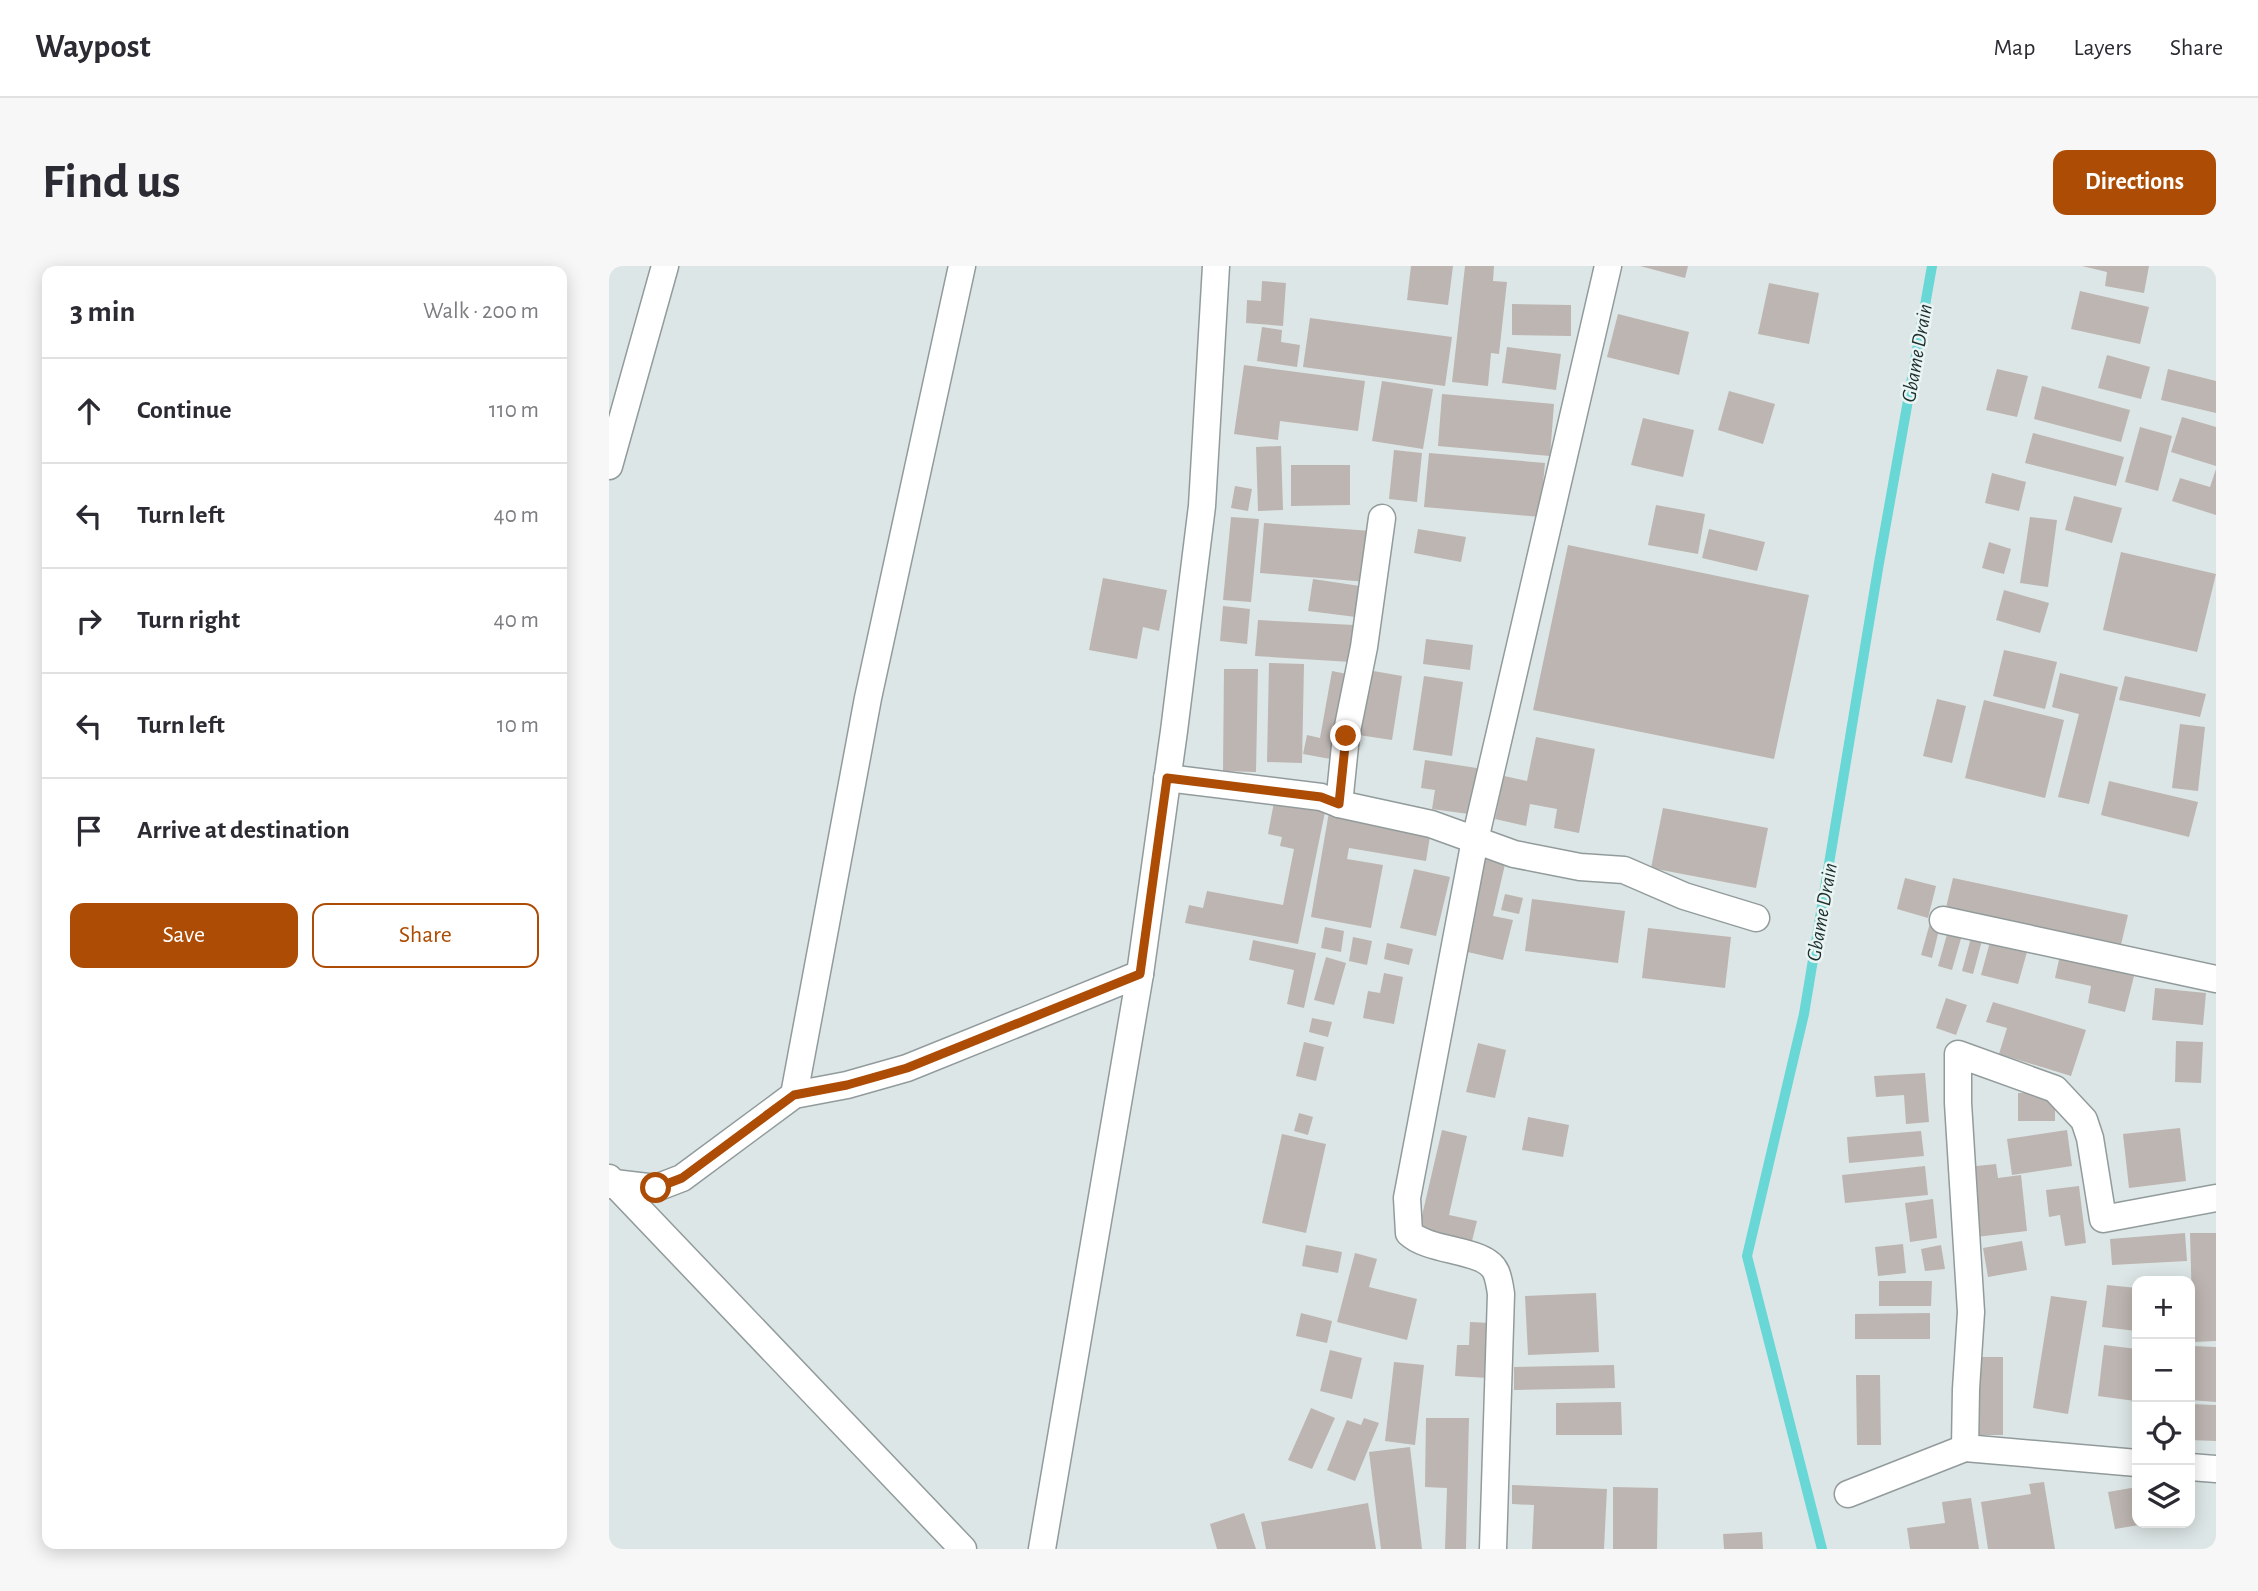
<!DOCTYPE html>
<html lang="en">
<head>
<meta charset="utf-8">
<style>
	:root { --surface:#fff; --page:#f7f7f7; --text:#2b2b33; --muted:#7c7c81; --line:#e1e1e2; --accent:#ad4c05 }
	body { margin:0; font-family:"Alegreya Sans",sans-serif; background:var(--page); color:var(--text) }
	.controls { position:absolute; right:21px; bottom:21px; display:grid; overflow:hidden; border-radius:14px; box-shadow:0 4px 18px #0003 }
	.controls button { width:63px; height:63px; display:grid; place-items:center; padding:0; border:0; border-bottom:2px solid var(--line); background:var(--surface); color:var(--text); font:35px sans-serif }
	.stop { position:absolute; width:21px; height:21px; margin:-16px; border:5px solid #ad4c05; border-radius:50%; background:#fff }
	.stop.end { background:#ad4c05; border-color:#fff; box-shadow:0 2px 7px #0008 }
	.list { margin:0; padding:0; list-style:none }
	h2 { display:flex; justify-content:space-between; align-items:center; height:91px; margin:0; padding:0 28px; font-size:30px }
	h2 small { font-size:23px; font-weight:400; color:var(--muted) }
	.list li { display:grid; grid-template-columns:46px 1fr auto; gap:21px; align-items:center; box-sizing:border-box; height:105px; padding:0 28px; border-top:2px solid var(--line) }
	.list b { display:block; font-size:26px; white-space:nowrap }
	.list em { font-size:23px; font-style:normal; color:var(--muted) }
	.actions { display:flex; gap:14px; padding:21px 28px }
	.actions a { flex:1; padding:16px 0; border:2px solid var(--accent); border-radius:14px; text-align:center; font-size:24px; color:var(--accent) }
	.actions .main { background:var(--accent); color:#fff }
	.icon { flex:none; width:38px; height:38px; fill:none; stroke:currentColor; stroke-width:2; stroke-linecap:round; stroke-linejoin:round }
	.map { position:relative; flex:none; width:1607px; height:1283px; overflow:hidden; border-radius:14px }
	header { display:flex; align-items:center; gap:42px; box-sizing:border-box; height:98px; padding:0 35px; background:var(--surface); border-bottom:2px solid var(--line) }
	header strong { font-size:33px }
	nav { display:flex; gap:38px; margin-inline-start:auto; font-size:24px }
	.intro { display:flex; align-items:center; justify-content:space-between; box-sizing:border-box; height:168px; padding:0 42px }
	h1 { margin:0; font-size:49px }
	.button { padding:18px 32px; border-radius:14px; background:var(--accent); color:#fff; font-size:24px; font-weight:700 }
	main { display:flex; gap:42px; padding:0 42px }
	aside { flex:1; background:var(--surface); border-radius:14px; box-shadow:0 4px 18px #0003 }
	.map>svg:first-child { display:block }
	.lines { fill:none; stroke-linecap:round; stroke-linejoin:round }
	.stream { stroke:#68d7d6; stroke-width:10 }
	.building { fill:#bdb5b1 }
	.street-casing { stroke:#929b9b; stroke-width:29 }
	.street { stroke:#fff; stroke-width:26 }
	.route { stroke:#ad4c05; stroke-width:9 }
	.labels { text-anchor:middle; dominant-baseline:central; stroke-width:5; stroke-linejoin:round; paint-order:stroke }
	.water-label { font-size:21px; font-style:italic; fill:#1a2f2e; stroke:#eaf4f3 }
</style>
</head>
<body>
<header>
<strong>Waypost</strong>
<nav><a>Map</a><a>Layers</a><a>Share</a></nav>
</header>
<div class="intro"><h1>Find us</h1><a class="button">Directions</a></div>
<main>
<aside>
<h2>3 min<small>Walk · 200 m</small></h2>
<ul class="list">
<li><svg class="icon" aria-label="ahead" viewBox="0 0 24 24"><path d="M12 20V5M6 11l6-6 6 6"/></svg><div><b>Continue</b></div><em>110 m</em></li>
<li><svg class="icon" aria-label="left" viewBox="0 0 24 24"><path d="M17 20v-9H6M10 6l-5 5 5 5"/></svg><div><b>Turn left</b></div><em>40 m</em></li>
<li><svg class="icon" aria-label="right" viewBox="0 0 24 24"><path d="M7 20v-9h11M14 6l5 5-5 5"/></svg><div><b>Turn right</b></div><em>40 m</em></li>
<li><svg class="icon" aria-label="left" viewBox="0 0 24 24"><path d="M17 20v-9H6M10 6l-5 5 5 5"/></svg><div><b>Turn left</b></div><em>10 m</em></li>
<li><svg class="icon" aria-label="arrive" viewBox="0 0 24 24"><path d="M6 21V4h12l-3 4 3 4H6"/></svg><div><b>Arrive at destination</b></div></li>
</ul>
<div class="actions"><a class="main">Save</a><a>Share</a></div>
</aside>
<div class="map">
<svg width="1607" height="1283" viewBox="0 0 1607 1283">
	<rect width="100%" height="100%" fill="#dde6e6"/>
	<g class="lines">
		<!-- stream -->
		<path class="stream" d="M 1213,1283 L 1138,990 L 1195,748 L 1270,297 L 1323,0"/>
	</g>
	<!-- building -->
	<g class="building">
		<path d="M 802,0 L 844,0 L 839,39 L 798,34 Z"/>
		<path d="M 856,0 L 885,0 L 884,15 L 898,16 L 890,88 L 882,87 L 879,120 L 843,116 Z"/>
		<path d="M 1031,0 L 1079,0 L 1076,12 Z"/>
		<path d="M 1473,0 L 1540,0 L 1535,27 L 1496,20 L 1498,6 Z"/>
		<path d="M 653,15 L 677,17 L 674,60 L 637,57 L 638,34 L 652,35 Z"/>
		<path d="M 1160,17 L 1210,27 L 1200,78 L 1149,68 Z"/>
		<path d="M 1471,25 L 1540,41 L 1531,78 L 1462,63 Z"/>
		<path d="M 903,38 L 962,39 L 962,70 L 903,69 Z"/>
		<path d="M 1009,48 L 1080,66 L 1070,109 L 998,91 Z"/>
		<path d="M 701,52 L 843,71 L 836,120 L 694,101 Z"/>
		<path d="M 653,61 L 673,64 L 672,76 L 691,79 L 688,101 L 648,95 Z"/>
		<path d="M 898,81 L 952,88 L 947,124 L 893,117 Z"/>
		<path d="M 1498,89 L 1541,101 L 1532,133 L 1489,122 Z"/>
		<path d="M 635,99 L 756,115 L 749,165 L 671,155 L 669,174 L 625,168 Z"/>
		<path d="M 1388,103 L 1419,110 L 1408,151 L 1377,144 Z"/>
		<path d="M 1559,103 L 1607,115 L 1607,147 L 1552,134 Z"/>
		<path d="M 773,115 L 824,123 L 814,183 L 763,175 Z"/>
		<path d="M 1433,120 L 1521,144 L 1512,176 L 1425,153 Z"/>
		<path d="M 1120,125 L 1166,138 L 1154,178 L 1109,164 Z"/>
		<path d="M 833,128 L 945,138 L 941,190 L 829,180 Z"/>
		<path d="M 1573,151 L 1607,161 L 1607,200 L 1562,186 Z"/>
		<path d="M 1034,152 L 1085,164 L 1074,211 L 1022,199 Z"/>
		<path d="M 1531,161 L 1563,170 L 1549,225 L 1516,216 Z"/>
		<path d="M 1424,167 L 1515,191 L 1507,220 L 1416,197 Z"/>
		<path d="M 672,180 L 674,244 L 649,245 L 647,181 Z"/>
		<path d="M 785,184 L 813,187 L 808,236 L 780,233 Z"/>
		<path d="M 820,187 L 936,197 L 931,251 L 815,241 Z"/>
		<path d="M 682,199 L 741,199 L 741,239 L 682,240 Z"/>
		<path d="M 1607,203 L 1607,249 L 1563,235 L 1571,212 L 1601,221 Z"/>
		<path d="M 1383,207 L 1417,216 L 1410,245 L 1376,237 Z"/>
		<path d="M 626,220 L 643,223 L 639,245 L 622,242 Z"/>
		<path d="M 1465,230 L 1513,242 L 1503,277 L 1456,264 Z"/>
		<path d="M 1047,239 L 1096,248 L 1089,288 L 1039,279 Z"/>
		<path d="M 622,251 L 650,253 L 642,336 L 614,334 Z"/>
		<path d="M 1421,251 L 1448,254 L 1439,321 L 1411,317 Z"/>
		<path d="M 655,257 L 762,265 L 758,316 L 651,307 Z"/>
		<path d="M 809,263 L 857,271 L 852,296 L 805,287 Z"/>
		<path d="M 1100,263 L 1156,276 L 1148,305 L 1093,292 Z"/>
		<path d="M 1380,276 L 1402,283 L 1395,308 L 1373,302 Z"/>
		<path d="M 959,279 L 1200,329 L 1165,493 L 924,444 Z"/>
		<path d="M 1512,286 L 1607,308 L 1588,386 L 1494,364 Z"/>
		<path d="M 494,312 L 558,324 L 550,365 L 534,361 L 528,393 L 480,384 Z"/>
		<path d="M 704,313 L 751,320 L 747,351 L 699,345 Z"/>
		<path d="M 1395,324 L 1440,337 L 1431,367 L 1387,354 Z"/>
		<path d="M 614,340 L 641,343 L 638,378 L 611,375 Z"/>
		<path d="M 649,354 L 745,359 L 742,396 L 646,390 Z"/>
		<path d="M 817,373 L 864,379 L 861,404 L 814,398 Z"/>
		<path d="M 1395,384 L 1448,396 L 1436,443 L 1384,430 Z"/>
		<path d="M 660,397 L 695,398 L 693,497 L 658,496 Z"/>
		<path d="M 615,403 L 649,403 L 647,506 L 614,505 Z"/>
		<path d="M 753,403 L 793,410 L 783,474 L 743,468 Z"/>
		<path d="M 723,405 L 743,409 L 727,494 L 694,488 L 698,469 L 711,472 Z"/>
		<path d="M 1451,407 L 1509,421 L 1480,538 L 1449,531 L 1470,448 L 1443,441 Z"/>
		<path d="M 815,410 L 854,416 L 843,490 L 804,484 Z"/>
		<path d="M 1516,410 L 1597,428 L 1591,451 L 1510,434 Z"/>
		<path d="M 1328,433 L 1357,440 L 1343,497 L 1314,490 Z"/>
		<path d="M 1375,434 L 1455,454 L 1436,532 L 1356,512 Z"/>
		<path d="M 1571,458 L 1596,461 L 1589,525 L 1563,522 Z"/>
		<path d="M 927,471 L 986,483 L 970,567 L 945,562 L 948,543 L 921,538 L 917,560 L 886,553 L 895,510 L 918,515 Z"/>
		<path d="M 816,494 L 874,503 L 867,549 L 823,543 L 826,524 L 812,522 Z"/>
		<path d="M 1500,515 L 1589,536 L 1580,571 L 1492,549 Z"/>
		<path d="M 665,536 L 716,546 L 689,678 L 576,657 L 580,639 L 594,642 L 598,625 L 674,639 L 685,583 L 671,580 L 673,571 L 659,568 Z"/>
		<path d="M 1054,542 L 1159,562 L 1147,622 L 1042,602 Z"/>
		<path d="M 720,546 L 822,564 L 817,595 L 740,582 L 738,593 L 774,599 L 762,662 L 702,651 Z"/>
		<path d="M 876,590 L 897,594 L 884,650 L 904,654 L 894,694 L 854,685 Z"/>
		<path d="M 805,603 L 841,611 L 827,670 L 791,662 Z"/>
		<path d="M 1296,612 L 1327,620 L 1319,652 L 1288,643 Z"/>
		<path d="M 1344,612 L 1519,649 L 1511,683 L 1336,646 Z"/>
		<path d="M 896,628 L 914,632 L 910,648 L 892,644 Z"/>
		<path d="M 923,633 L 1016,645 L 1009,697 L 916,685 Z"/>
		<path d="M 1321,657 L 1331,660 L 1323,692 L 1312,689 Z"/>
		<path d="M 1341,658 L 1355,662 L 1343,704 L 1329,700 Z"/>
		<path d="M 716,661 L 735,665 L 732,686 L 712,682 Z"/>
		<path d="M 1039,662 L 1122,671 L 1116,722 L 1033,712 Z"/>
		<path d="M 1363,668 L 1374,671 L 1364,708 L 1353,705 Z"/>
		<path d="M 744,671 L 763,675 L 758,699 L 740,695 Z"/>
		<path d="M 644,674 L 707,687 L 695,742 L 678,738 L 685,704 L 640,694 Z"/>
		<path d="M 1381,676 L 1418,686 L 1409,718 L 1372,709 Z"/>
		<path d="M 778,677 L 804,683 L 800,699 L 775,693 Z"/>
		<path d="M 1451,689 L 1526,706 L 1516,746 L 1479,737 L 1482,720 L 1446,712 Z"/>
		<path d="M 717,691 L 737,697 L 725,739 L 705,734 Z"/>
		<path d="M 775,707 L 794,711 L 785,758 L 754,752 L 759,725 L 771,727 Z"/>
		<path d="M 1546,722 L 1597,727 L 1594,759 L 1543,754 Z"/>
		<path d="M 1337,732 L 1358,739 L 1347,769 L 1327,762 Z"/>
		<path d="M 1384,736 L 1477,764 L 1462,810 L 1390,788 L 1398,762 L 1377,756 Z"/>
		<path d="M 703,752 L 723,756 L 719,771 L 700,766 Z"/>
		<path d="M 1567,775 L 1594,776 L 1592,817 L 1566,816 Z"/>
		<path d="M 695,776 L 715,781 L 707,815 L 687,810 Z"/>
		<path d="M 869,777 L 897,784 L 886,832 L 857,826 Z"/>
		<path d="M 1316,807 L 1320,856 L 1297,858 L 1295,829 L 1267,831 L 1265,810 Z"/>
		<path d="M 1446,826 L 1446,855 L 1409,855 L 1409,827 Z"/>
		<path d="M 690,847 L 704,851 L 699,869 L 685,865 Z"/>
		<path d="M 919,851 L 960,859 L 954,891 L 913,884 Z"/>
		<path d="M 1571,862 L 1577,915 L 1520,922 L 1514,868 Z"/>
		<path d="M 833,864 L 858,870 L 840,949 L 868,955 L 861,983 L 808,971 Z"/>
		<path d="M 1458,864 L 1463,900 L 1403,909 L 1398,873 Z"/>
		<path d="M 1312,865 L 1315,890 L 1240,897 L 1238,871 Z"/>
		<path d="M 673,868 L 717,878 L 697,967 L 653,957 Z"/>
		<path d="M 1387,898 L 1389,912 L 1412,909 L 1418,965 L 1367,971 L 1358,901 Z"/>
		<path d="M 1316,900 L 1319,929 L 1236,937 L 1233,909 Z"/>
		<path d="M 1470,920 L 1477,977 L 1456,980 L 1451,949 L 1440,951 L 1437,924 Z"/>
		<path d="M 1324,933 L 1328,972 L 1301,976 L 1296,937 Z"/>
		<path d="M 1576,967 L 1578,995 L 1503,999 L 1501,973 Z"/>
		<path d="M 1581,967 L 1607,967 L 1607,1075 L 1584,1076 Z"/>
		<path d="M 1413,975 L 1418,1004 L 1379,1011 L 1374,982 Z"/>
		<path d="M 1294,978 L 1297,1007 L 1269,1010 L 1266,981 Z"/>
		<path d="M 697,979 L 733,986 L 729,1007 L 693,1000 Z"/>
		<path d="M 1332,979 L 1336,1003 L 1316,1005 L 1312,983 Z"/>
		<path d="M 746,987 L 768,993 L 760,1021 L 808,1033 L 798,1074 L 728,1056 Z"/>
		<path d="M 1270,1015 L 1323,1015 L 1322,1040 L 1270,1040 Z"/>
		<path d="M 1498,1019 L 1528,1022 L 1528,1065 L 1493,1061 Z"/>
		<path d="M 987,1027 L 990,1086 L 919,1089 L 916,1030 Z"/>
		<path d="M 1442,1030 L 1478,1035 L 1459,1148 L 1424,1142 Z"/>
		<path d="M 692,1047 L 723,1055 L 718,1077 L 687,1070 Z"/>
		<path d="M 1321,1047 L 1321,1073 L 1246,1073 L 1246,1048 Z"/>
		<path d="M 861,1056 L 882,1057 L 879,1112 L 846,1110 L 848,1079 L 860,1079 Z"/>
		<path d="M 1495,1079 L 1528,1083 L 1528,1122 L 1526,1135 L 1489,1130 Z"/>
		<path d="M 1583,1080 L 1607,1081 L 1607,1136 L 1581,1134 Z"/>
		<path d="M 721,1084 L 753,1092 L 743,1133 L 711,1125 Z"/>
		<path d="M 1371,1091 L 1394,1091 L 1394,1169 L 1370,1169 Z"/>
		<path d="M 785,1096 L 815,1099 L 806,1179 L 776,1175 Z"/>
		<path d="M 1005,1099 L 1006,1122 L 905,1124 L 905,1101 Z"/>
		<path d="M 1247,1109 L 1271,1109 L 1272,1179 L 1248,1179 Z"/>
		<path d="M 1012,1136 L 1013,1169 L 947,1169 L 947,1137 Z"/>
		<path d="M 1581,1138 L 1607,1139 L 1607,1175 L 1581,1174 Z"/>
		<path d="M 702,1142 L 726,1152 L 703,1203 L 679,1194 Z"/>
		<path d="M 755,1152 L 770,1157 L 746,1215 L 718,1204 L 738,1154 L 752,1159 Z"/>
		<path d="M 817,1152 L 860,1152 L 857,1283 L 836,1283 L 838,1222 L 816,1221 Z"/>
		<path d="M 801,1181 L 813,1283 L 772,1283 L 760,1186 Z"/>
		<path d="M 1435,1216 L 1446,1283 L 1379,1283 L 1372,1236 L 1422,1228 L 1420,1218 Z"/>
		<path d="M 903,1219 L 998,1223 L 995,1283 L 923,1283 L 925,1239 L 903,1238 Z"/>
		<path d="M 1004,1221 L 1049,1222 L 1048,1283 L 1004,1283 Z"/>
		<path d="M 1528,1221 L 1528,1257 L 1536,1258 L 1506,1263 L 1499,1226 Z"/>
		<path d="M 1362,1232 L 1370,1283 L 1301,1283 L 1298,1262 L 1336,1257 L 1333,1236 Z"/>
		<path d="M 759,1237 L 767,1283 L 657,1283 L 652,1256 Z"/>
		<path d="M 635,1247 L 647,1283 L 608,1283 L 601,1258 Z"/>
		<path d="M 1153,1266 L 1154,1283 L 1115,1283 L 1114,1268 Z"/>
	</g>
	<g class="lines">
		<defs>
			<g id="street">
				<path d="M 0,200 L 56,0"/>
				<path d="M 558,512 L 712,531 L 730,538 L 822,558 L 905,588 L 971,601 L 1015,604 L 1075,630 L 1147,652"/>
				<path d="M 730,538 L 737,470 L 755,381 L 773,252"/>
				<path d="M 1334,654 L 1607,713"/>
				<path d="M 185,829 L 259,432 L 353,0"/>
				<path d="M 0,912 L 354,1283"/>
				<path d="M 0,919 L 5,917 L 47,922 L 73,912 L 185,829 L 238,819 L 298,802 L 531,708"/>
				<path d="M 1356,1182 L 1357,1123 L 1362,1046 L 1349,837 L 1349,788 L 1446,823 L 1475,854 L 1481,872 L 1494,953 L 1607,932"/>
				<path d="M 1581,1201 L 1607,1203"/>
				<path d="M 1239,1228 L 1356,1182 L 1528,1197"/>
				<path d="M 433,1283 L 531,708 L 565,465 L 593,240 L 607,0"/>
				<path d="M 884,1283 L 892,1028 C 891,1021 890,1013 887,1006 C 877,982 821,987 800,967 L 798,932 L 866,574 L 999,0"/>
			</g>
		</defs>
		<!-- street casing -->
		<use href="#street" class="street-casing"/>
		<!-- street -->
		<use href="#street" class="street"/>
	</g>
	<g class="lines">
		<!-- route -->
		<path class="route" d="M 47,922 L 73,912 L 185,829 L 238,819 L 298,802 L 531,708 L 558,512 L 712,531 L 730,538 L 737,470"/>
	</g>
	<g class="labels">
		<!-- water labels -->
		<g class="water-label">
			<text transform="translate(1308 87) rotate(-80)">Gbame Drain</text>
			<text transform="translate(1213 646) rotate(-80)">Gbame Drain</text>
		</g>
	</g>
</svg>
<div class="controls">
<button>+</button>
<button>−</button>
<button><svg class="icon" aria-label="locate" viewBox="0 0 24 24"><circle cx="12" cy="12" r="6"/><path d="M12 2v4M12 18v4M2 12h4M18 12h4"/></svg></button>
<button><svg class="icon" aria-label="layers" viewBox="0 0 24 24"><path d="M12 4l9 5-9 5-9-5zM3 14l9 5 9-5"/></svg></button>
</div>
<div class="stop" style="left:47px;top:922px"></div>
<div class="stop end" style="left:737px;top:470px"></div>
</div>
</main>
</body>
</html>
